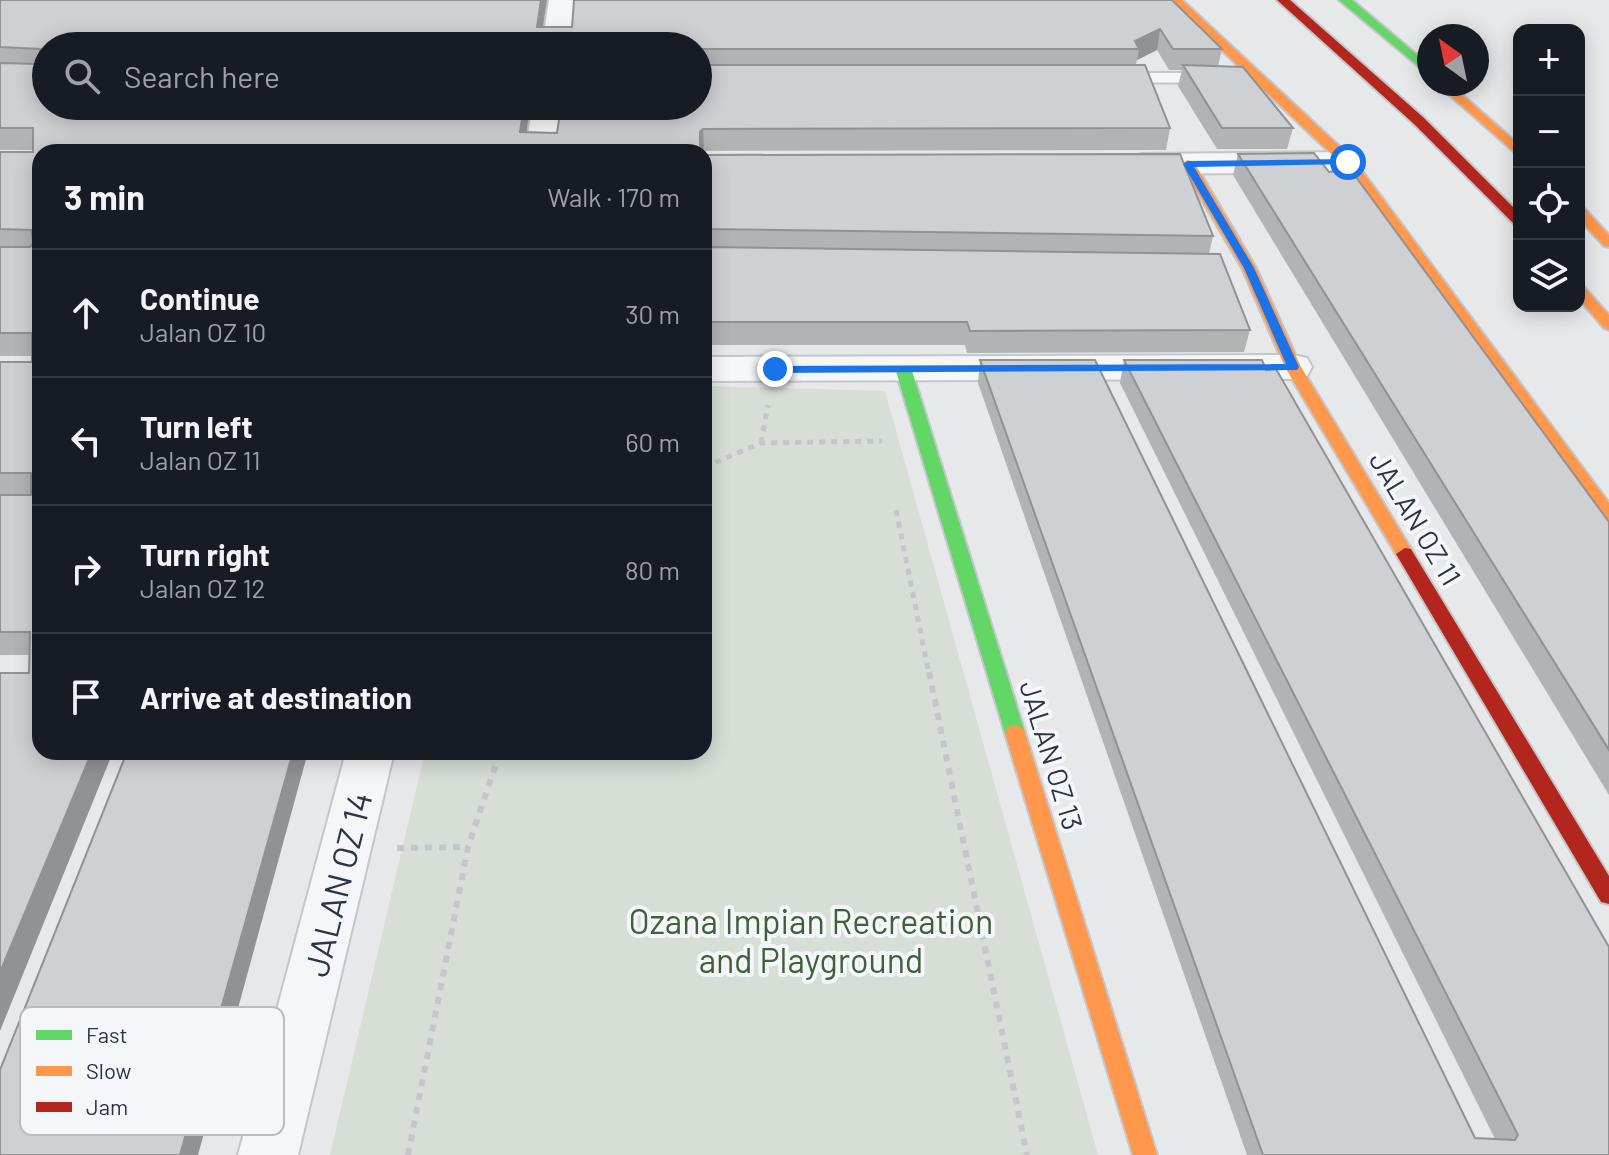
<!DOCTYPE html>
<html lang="en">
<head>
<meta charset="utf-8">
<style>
	:root { --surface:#171b24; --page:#242831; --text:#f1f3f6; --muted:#9ea1a6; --line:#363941 }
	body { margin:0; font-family:Barlow,sans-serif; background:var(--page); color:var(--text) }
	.controls { position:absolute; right:24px; top:24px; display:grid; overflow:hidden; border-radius:16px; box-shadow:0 4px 20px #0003 }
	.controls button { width:72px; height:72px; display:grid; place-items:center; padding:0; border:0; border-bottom:2px solid var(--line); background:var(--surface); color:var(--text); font:40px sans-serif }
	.compass { position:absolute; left:1417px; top:24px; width:72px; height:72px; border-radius:50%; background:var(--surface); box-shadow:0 4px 20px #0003; rotate:327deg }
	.stop { position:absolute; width:24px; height:24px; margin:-18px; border:6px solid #1a73e8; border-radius:50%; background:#fff }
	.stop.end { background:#1a73e8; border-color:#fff; box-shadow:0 2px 8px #0008 }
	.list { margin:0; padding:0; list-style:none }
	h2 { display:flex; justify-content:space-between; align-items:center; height:104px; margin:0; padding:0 32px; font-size:34px }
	h2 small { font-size:26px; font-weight:400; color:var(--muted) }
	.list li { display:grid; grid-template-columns:52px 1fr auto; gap:24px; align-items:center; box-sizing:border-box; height:128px; padding:0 32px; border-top:2px solid var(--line) }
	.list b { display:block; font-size:30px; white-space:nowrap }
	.list p { margin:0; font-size:26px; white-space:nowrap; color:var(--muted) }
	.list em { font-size:26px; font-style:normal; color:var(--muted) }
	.icon { flex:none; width:44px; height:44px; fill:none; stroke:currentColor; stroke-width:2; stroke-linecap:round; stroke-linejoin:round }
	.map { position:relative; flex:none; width:1609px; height:1155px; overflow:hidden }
	.search { position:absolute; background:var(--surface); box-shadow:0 4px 20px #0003; left:32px; top:32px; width:680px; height:88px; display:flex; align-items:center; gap:20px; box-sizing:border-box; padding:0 28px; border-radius:44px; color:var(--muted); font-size:30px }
	.panel { position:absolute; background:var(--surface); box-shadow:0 4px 20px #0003; left:32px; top:144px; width:680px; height:616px; border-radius:24px }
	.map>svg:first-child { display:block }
	.green { fill:#d6ded6 }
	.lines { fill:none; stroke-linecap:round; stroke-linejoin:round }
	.lane-casing { stroke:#c4c6c8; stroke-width:4 }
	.street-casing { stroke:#c4c6c8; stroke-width:4 }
	.fast-casing { stroke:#c4c6c8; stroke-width:4 }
	.slow-casing { stroke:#c4c6c8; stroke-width:4 }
	.jam-casing { stroke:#c4c6c8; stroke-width:4 }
	.path-far1 { stroke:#c5c6ca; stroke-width:5; stroke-dasharray:6 6; stroke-linecap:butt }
	.path { stroke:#c5c6ca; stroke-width:6; stroke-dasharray:7 7; stroke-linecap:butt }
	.lane { fill:#f5f6f7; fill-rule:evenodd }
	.street { fill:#f5f6f7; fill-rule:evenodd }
	.fast { fill:#63d668; fill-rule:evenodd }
	.slow { fill:#ff974d; fill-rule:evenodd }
	.jam { fill:#b3261e; fill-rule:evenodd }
	.wall { fill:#b1b3b5; fill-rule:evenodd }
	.shaded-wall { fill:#909294 }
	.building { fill:#ced0d3; stroke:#909294; stroke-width:2 }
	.route { fill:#1a73e8 }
	.labels { text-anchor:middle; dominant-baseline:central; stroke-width:8; stroke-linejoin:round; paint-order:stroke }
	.street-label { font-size:28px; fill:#2b3445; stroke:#f4f6f9 }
	.near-street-label { font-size:34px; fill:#2b3445; stroke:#f4f6f9 }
	.near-park-label { font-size:34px; fill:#3f6138; stroke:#f4f6f9 }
	.key { fill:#f4f6f9; stroke:#b8bcc3; stroke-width:2 }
	.key-label { font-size:22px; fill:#2b3445 }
</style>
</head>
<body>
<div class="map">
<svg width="1609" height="1155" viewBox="0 0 1609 1155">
	<rect width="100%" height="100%" fill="#e6e8ea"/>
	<!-- green -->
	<path class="green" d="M 704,386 L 885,391 L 1098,1155 L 330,1155 L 425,752 L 704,752 Z"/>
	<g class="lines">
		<defs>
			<path id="lane" d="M 1118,73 L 1214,73 L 1223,78 L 1214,83 L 1112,82 L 1109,78 Z"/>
			<g id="street">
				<path d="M 549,0 L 577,0 L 572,46 L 542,46 Z"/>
				<path d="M 532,106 L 564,106 L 558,152 L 526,152 Z"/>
				<path d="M 1348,152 L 1360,155 L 1364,162 L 1360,169 L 1348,172 L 1142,174 L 1130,171 L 1126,164 L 1130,157 L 1142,154 Z"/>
				<path d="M 1293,355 L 1307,358 L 1312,367 L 1307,376 L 1293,379 L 704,381 L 704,357 Z"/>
				<path d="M 346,752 L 394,752 L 298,1155 L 238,1155 Z"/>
			</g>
			<g id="fast">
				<path d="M 1339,0 L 1352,0 L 1429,65 L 1429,75 Z"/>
				<path d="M 904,366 L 912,371 L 1025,733 L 1022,739 L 1015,741 L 1008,739 L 1005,733 L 896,371 Z"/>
			</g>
			<g id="slow">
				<path d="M 1169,0 L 1182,0 L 1353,159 L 1609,503 L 1609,522 L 1603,520 L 1343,165 Z"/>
				<path d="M 1437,84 L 1450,84 L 1519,145 L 1519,156 Z"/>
				<path d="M 1188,160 L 1195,164 L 1256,268 L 1301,367 L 1411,549 L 1414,554 L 1411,559 L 1399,559 L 1285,367 L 1242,268 L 1181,164 Z"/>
				<path d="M 1579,207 L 1584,208 L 1609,235 L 1609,247 L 1604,246 L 1579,219 Z"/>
				<path d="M 1579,286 L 1584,287 L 1609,315 L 1609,330 L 1604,328 L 1579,299 Z"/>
				<path d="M 1015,725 L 1022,727 L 1025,733 L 1157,1155 L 1133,1155 L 1005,733 L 1008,727 Z"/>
			</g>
			<g id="jam">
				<path d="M 1277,0 L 1290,0 L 1424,118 L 1519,213 L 1519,225 L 1514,224 L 1414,124 Z"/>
				<path d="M 1405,548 L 1411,549 L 1609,876 L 1609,904 L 1601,902 L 1396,554 Z"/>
			</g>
		</defs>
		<!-- lane casing -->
		<use href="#lane" class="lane-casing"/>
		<!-- street casing -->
		<use href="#street" class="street-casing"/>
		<!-- fast casing -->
		<use href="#fast" class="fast-casing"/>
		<!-- slow casing -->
		<use href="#slow" class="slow-casing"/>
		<!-- jam casing -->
		<use href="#jam" class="jam-casing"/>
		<!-- path-far1 -->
		<g class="path-far1">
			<path d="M 761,443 L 768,405"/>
			<path d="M 704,467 L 761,443 L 882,441"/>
			<path d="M 896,510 L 929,674"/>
		</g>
		<!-- path -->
		<g class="path">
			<path d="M 929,672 L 1027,1155"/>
			<path d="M 397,848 L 468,847"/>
			<path d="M 408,1155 L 468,847 L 500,752"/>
		</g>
		<!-- lane -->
		<use href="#lane" class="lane"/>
		<!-- street -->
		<use href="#street" class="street"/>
		<!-- fast -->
		<use href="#fast" class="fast"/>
		<!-- slow -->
		<use href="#slow" class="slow"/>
		<!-- jam -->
		<use href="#jam" class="jam"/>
	</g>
	<!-- wall -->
	<g class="wall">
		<path d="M 0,0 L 543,27 L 572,27 L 1172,0 L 1222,49 L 1218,66 L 1293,128 L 1287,149 L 1217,149 L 1178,86 L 1182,70 L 1169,70 L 1157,50 L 1137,60 L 1136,65 L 1170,128 L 1166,150 L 40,152 L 29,673 L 29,655 L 0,655 L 0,362 L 32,362 L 32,356 L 0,356 L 0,152 L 33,152 L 33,150 L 0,150 ZM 698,46 L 698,106 L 557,133 L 526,132 L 530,106 L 46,106 Z"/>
		<path d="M 1238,154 L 1609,522 L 1609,795 L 1233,175 Z"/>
		<path d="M 704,155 L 1213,236 L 1209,254 L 1250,330 L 1244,352 L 967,353 L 965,345 L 704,345 Z"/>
		<path d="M 980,360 L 1475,1138 L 1495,1139 L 1120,383 L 1124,360 L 1609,1155 L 1247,1155 L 978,383 Z"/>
	</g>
	<!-- shaded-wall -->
	<g class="shaded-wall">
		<path d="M 541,0 L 547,0 L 540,46 L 537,27 Z"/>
		<path d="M 1160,29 L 1157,50 L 1137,60 L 1139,49 L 1135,41 Z"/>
		<path d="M 524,106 L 530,106 L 524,152 L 520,132 Z"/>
		<path d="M 703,129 L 704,151 L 700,152 L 700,132 Z"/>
		<path d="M 92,752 L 113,752 L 0,1031 L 0,972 Z"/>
		<path d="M 293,752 L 308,752 L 198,1155 L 180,1155 Z"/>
	</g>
	<!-- building -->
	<g class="building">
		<path d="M 0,0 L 541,0 L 537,27 L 572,27 L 574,0 L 1172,0 L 1222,49 L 1173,49 L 1160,29 L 1135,41 L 1139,49 L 698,49 L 698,46 L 46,46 L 46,106 L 524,106 L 520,132 L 557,133 L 561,106 L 698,106 L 698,65 L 1145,65 L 1170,128 L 703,129 L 700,132 L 700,152 L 40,152 L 40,752 L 92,752 L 0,972 L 0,673 L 29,673 L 30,632 L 0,632 L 0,495 L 31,495 L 31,473 L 0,473 L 0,362 L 32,362 L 32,333 L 0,333 L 0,247 L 30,247 L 33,244 L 32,230 L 0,229 L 0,152 L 33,152 L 33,128 L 0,128 L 0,63 L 38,64 L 41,61 L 40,49 L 0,47 Z"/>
		<path d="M 1183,65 L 1243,67 L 1293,128 L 1222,128 Z"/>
		<path d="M 1314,153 L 1329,172 L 1350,169 L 1609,522 L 1609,750 L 1238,154 Z"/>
		<path d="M 1180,154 L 1213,236 L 704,229 L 704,155 Z"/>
		<path d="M 704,247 L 1220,254 L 1250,330 L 970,331 L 967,322 L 704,322 Z"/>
		<path d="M 980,360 L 1095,360 L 1475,1138 L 1515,1140 L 1518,1135 L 1124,360 L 1262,360 L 1266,370 L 1276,369 L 1609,947 L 1609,1155 L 1263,1155 Z"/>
		<path d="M 127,752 L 293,752 L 180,1155 L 0,1155 L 0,1070 Z"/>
	</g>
	<!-- route -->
	<path class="route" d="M 1348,159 L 1351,164 L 1194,167 L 1254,268 L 1299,367 L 1297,370 L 775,373 L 769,369 L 775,366 L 1286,364 L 1244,268 L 1183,164 L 1188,161 Z"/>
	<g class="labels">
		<!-- street labels -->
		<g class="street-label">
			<text transform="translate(1416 518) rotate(59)">JALAN OZ 11</text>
			<text transform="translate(1052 755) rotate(73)">JALAN OZ 13</text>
		</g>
		<!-- near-street labels -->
		<g class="near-street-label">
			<text transform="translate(337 884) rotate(-76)">JALAN OZ 14</text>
		</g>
		<!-- near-park labels -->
		<g class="near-park-label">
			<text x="811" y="920">Ozana Impian Recreation<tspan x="811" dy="39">and Playground</tspan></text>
		</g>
	</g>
	<!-- legend -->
	<rect x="20" y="1007" width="264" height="128" rx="12" class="key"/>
	<rect x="36" y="1030" width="36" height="10" fill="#63d668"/>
	<rect x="36" y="1066" width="36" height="10" fill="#ff974d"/>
	<rect x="36" y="1102" width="36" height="10" fill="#b3261e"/>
	<g class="key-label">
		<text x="86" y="1043">Fast</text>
		<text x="86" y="1079">Slow</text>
		<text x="86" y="1115">Jam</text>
	</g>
</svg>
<div class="controls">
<button>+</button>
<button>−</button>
<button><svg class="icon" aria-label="locate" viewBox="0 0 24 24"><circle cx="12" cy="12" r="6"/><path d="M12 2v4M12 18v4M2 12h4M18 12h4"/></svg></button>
<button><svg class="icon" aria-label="layers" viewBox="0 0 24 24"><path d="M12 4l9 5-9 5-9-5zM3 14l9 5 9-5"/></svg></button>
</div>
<svg class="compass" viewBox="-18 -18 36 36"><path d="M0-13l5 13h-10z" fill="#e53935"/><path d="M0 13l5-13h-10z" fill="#9ea1a6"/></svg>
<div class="stop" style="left:1348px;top:162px"></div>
<div class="stop end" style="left:775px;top:369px"></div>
<div class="search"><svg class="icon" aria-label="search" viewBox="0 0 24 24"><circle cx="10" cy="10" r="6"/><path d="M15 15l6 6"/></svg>Search here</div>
<section class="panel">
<h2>3 min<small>Walk · 170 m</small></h2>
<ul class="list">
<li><svg class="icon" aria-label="ahead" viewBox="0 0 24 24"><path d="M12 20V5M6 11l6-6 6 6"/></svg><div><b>Continue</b><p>Jalan OZ 10</p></div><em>30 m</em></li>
<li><svg class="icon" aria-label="left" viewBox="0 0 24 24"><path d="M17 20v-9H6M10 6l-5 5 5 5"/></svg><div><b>Turn left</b><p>Jalan OZ 11</p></div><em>60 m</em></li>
<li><svg class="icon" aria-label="right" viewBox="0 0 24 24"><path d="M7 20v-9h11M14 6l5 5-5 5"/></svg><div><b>Turn right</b><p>Jalan OZ 12</p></div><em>80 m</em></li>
<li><svg class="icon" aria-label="arrive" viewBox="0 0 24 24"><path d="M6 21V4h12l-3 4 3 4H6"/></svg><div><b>Arrive at destination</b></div></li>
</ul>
</section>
</div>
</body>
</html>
